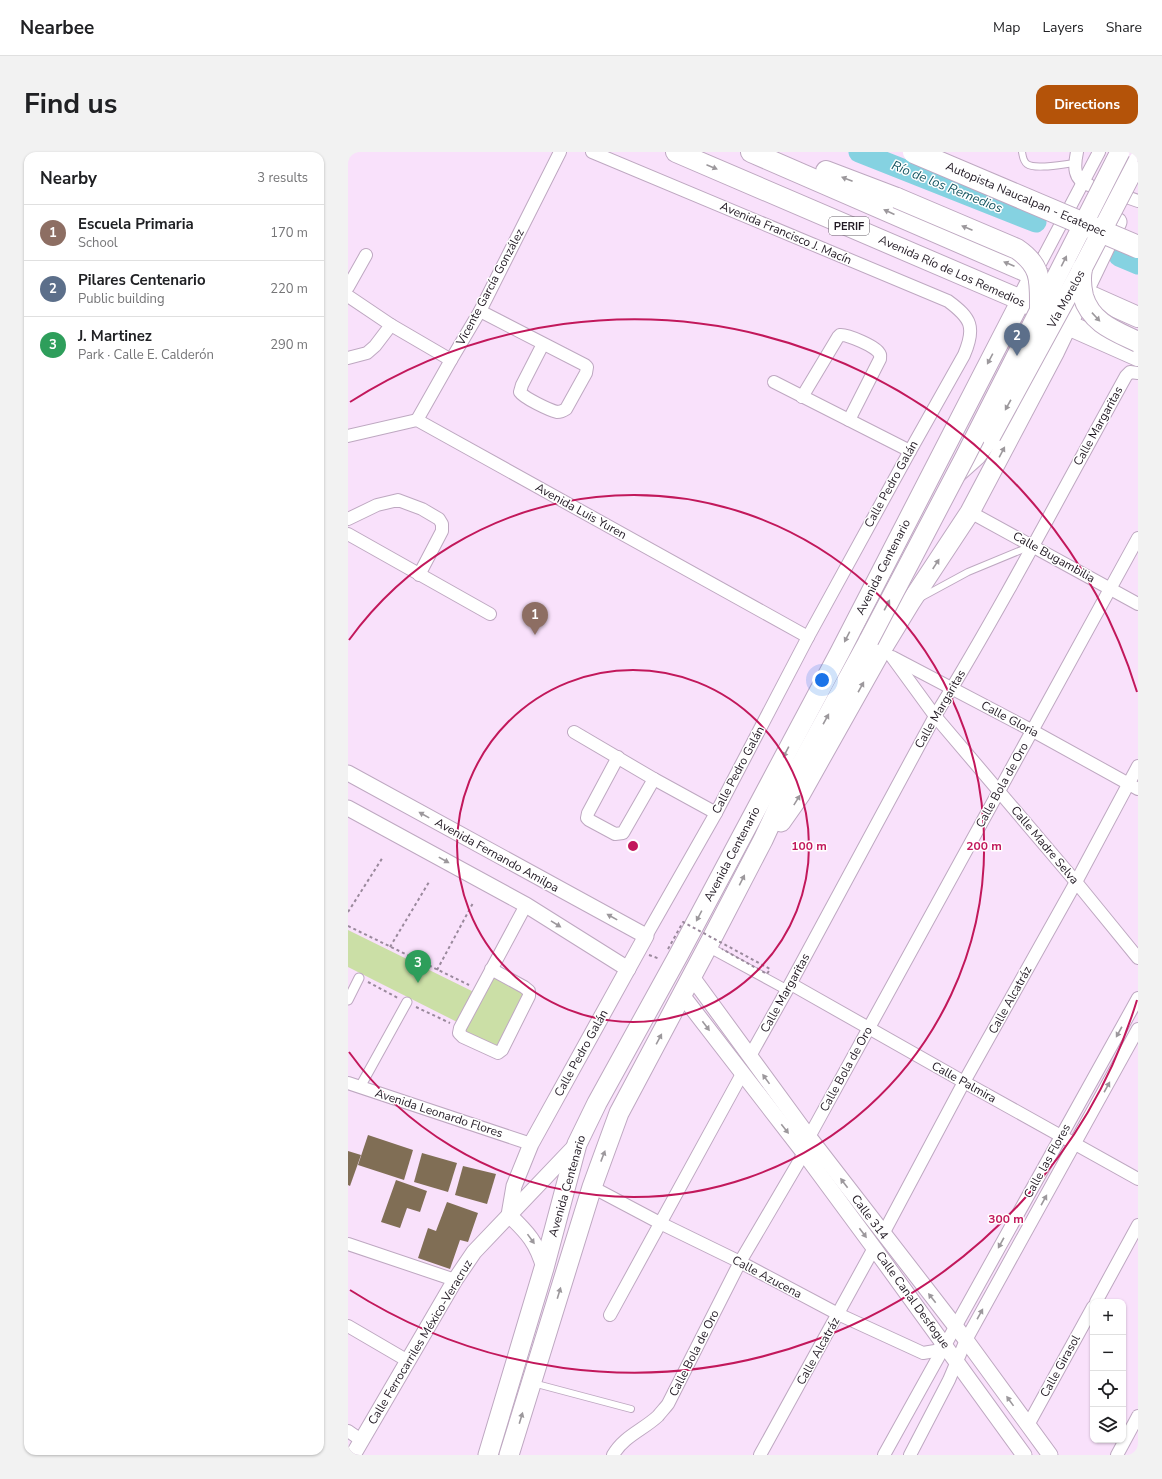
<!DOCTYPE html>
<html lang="en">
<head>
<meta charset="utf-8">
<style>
	:root { --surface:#fff; --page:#f2f2f2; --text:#202124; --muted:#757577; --line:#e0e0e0; --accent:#b45309 }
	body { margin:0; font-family:"Nunito Sans",sans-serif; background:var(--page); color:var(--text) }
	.controls { position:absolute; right:12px; bottom:12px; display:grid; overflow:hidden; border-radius:8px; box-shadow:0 1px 3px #0004 }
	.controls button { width:36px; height:36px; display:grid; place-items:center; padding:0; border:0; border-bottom:1px solid var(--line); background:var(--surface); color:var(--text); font:20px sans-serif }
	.you { position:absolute; left:474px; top:528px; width:14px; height:14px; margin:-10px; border:3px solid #fff; border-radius:50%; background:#1a73e8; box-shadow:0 0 0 6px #1a73e833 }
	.badge { display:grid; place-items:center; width:26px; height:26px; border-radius:50%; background:var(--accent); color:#fff; font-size:13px; font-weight:700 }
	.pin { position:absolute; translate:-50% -33px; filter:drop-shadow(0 1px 2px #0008) }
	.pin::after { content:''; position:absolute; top:21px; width:14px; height:12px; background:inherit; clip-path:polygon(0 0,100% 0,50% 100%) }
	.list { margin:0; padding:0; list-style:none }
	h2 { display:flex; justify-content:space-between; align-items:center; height:52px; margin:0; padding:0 16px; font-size:17px }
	h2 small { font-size:13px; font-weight:400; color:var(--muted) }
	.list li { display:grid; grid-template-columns:26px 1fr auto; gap:12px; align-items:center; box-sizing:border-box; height:56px; padding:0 16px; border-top:1px solid var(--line) }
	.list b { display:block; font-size:15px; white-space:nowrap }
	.list p { margin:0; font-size:13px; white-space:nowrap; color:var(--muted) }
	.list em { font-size:13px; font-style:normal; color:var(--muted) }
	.icon { flex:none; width:22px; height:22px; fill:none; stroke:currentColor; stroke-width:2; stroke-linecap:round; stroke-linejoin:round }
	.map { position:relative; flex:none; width:790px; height:1303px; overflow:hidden; border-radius:12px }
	header { display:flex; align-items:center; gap:24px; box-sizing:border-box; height:56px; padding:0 20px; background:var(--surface); border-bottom:1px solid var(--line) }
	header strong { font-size:19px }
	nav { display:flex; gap:22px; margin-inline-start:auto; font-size:14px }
	.intro { display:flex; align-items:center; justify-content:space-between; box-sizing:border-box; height:96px; padding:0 24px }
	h1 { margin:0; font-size:28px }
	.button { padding:10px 18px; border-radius:12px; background:var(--accent); color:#fff; font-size:14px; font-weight:700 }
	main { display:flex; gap:24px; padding:0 24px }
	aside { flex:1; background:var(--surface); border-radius:12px; box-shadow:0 1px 3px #0004 }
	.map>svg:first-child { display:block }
	.green { fill:#cbdfa6 }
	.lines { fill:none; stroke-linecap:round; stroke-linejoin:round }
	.river { stroke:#85d2e1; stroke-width:21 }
	.building { fill:#806e55 }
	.service-casing { stroke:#bea8c1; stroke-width:8 }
	.pedestrian-casing { stroke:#bea8c1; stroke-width:11 }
	.minor-casing { stroke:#bea8c1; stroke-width:14 }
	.tertiary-casing { stroke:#bea8c1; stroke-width:17 }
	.primary-casing { stroke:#bea8c1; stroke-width:21 }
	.trunk-casing { stroke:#bea8c1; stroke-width:22 }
	.path { stroke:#9a899c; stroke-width:2; stroke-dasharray:3 3; stroke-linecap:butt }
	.service { stroke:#fff; stroke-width:6 }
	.pedestrian { stroke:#fff; stroke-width:9 }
	.minor { stroke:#fff; stroke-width:12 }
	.tertiary { stroke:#fff; stroke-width:15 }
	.primary { stroke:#fff; stroke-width:19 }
	.trunk { stroke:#fff; stroke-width:20 }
	.primary-bridge-casing { stroke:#bea8c1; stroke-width:21; stroke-linecap:butt }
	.trunk-bridge-casing { stroke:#bea8c1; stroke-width:22; stroke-linecap:butt }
	.motorway-bridge-casing { stroke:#bea8c1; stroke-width:24; stroke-linecap:butt }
	.path-bridge { stroke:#9a899c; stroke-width:2; stroke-dasharray:3 3; stroke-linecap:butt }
	.primary-bridge { stroke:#fff; stroke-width:19 }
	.trunk-bridge { stroke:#fff; stroke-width:20 }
	.motorway-bridge { stroke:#fff; stroke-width:22 }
	.oneway { fill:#9c989c }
	.ring { fill:none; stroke:#c2185b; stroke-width:2 }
	.labels { text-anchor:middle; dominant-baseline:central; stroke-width:3; stroke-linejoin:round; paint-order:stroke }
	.shield { fill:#fff; stroke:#645f66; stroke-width:1 }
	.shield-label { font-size:11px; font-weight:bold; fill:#221a24 }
	.street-label { font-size:12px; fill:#221a24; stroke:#fff }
	.water-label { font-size:13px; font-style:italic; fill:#165762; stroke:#fff }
	.centre { fill:#c2185b; stroke:#fff; stroke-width:2 }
	.ring-label { font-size:12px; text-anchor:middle; font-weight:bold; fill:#c2185b; stroke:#fff; stroke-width:3; stroke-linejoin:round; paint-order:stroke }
</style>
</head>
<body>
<header>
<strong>Nearbee</strong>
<nav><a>Map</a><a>Layers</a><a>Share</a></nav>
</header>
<div class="intro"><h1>Find us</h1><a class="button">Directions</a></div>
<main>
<aside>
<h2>Nearby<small>3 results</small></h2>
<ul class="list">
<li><span class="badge" style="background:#8d6e63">1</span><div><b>Escuela Primaria</b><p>School</p></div><em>170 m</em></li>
<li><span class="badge" style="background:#5c6f8a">2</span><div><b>Pilares Centenario</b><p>Public building</p></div><em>220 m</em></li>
<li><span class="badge" style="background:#2e9e5b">3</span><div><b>J. Martinez</b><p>Park · Calle E. Calderón</p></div><em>290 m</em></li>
</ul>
</aside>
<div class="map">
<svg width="790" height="1303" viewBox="0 0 790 1303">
	<rect width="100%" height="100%" fill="#f9e1fb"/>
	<!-- green -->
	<path class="green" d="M 0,778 L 134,844 L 148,820 L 185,842 L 154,900 L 115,878 L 117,874 L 0,815 Z"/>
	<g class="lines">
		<!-- river -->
		<g class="river">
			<path d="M 511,0 L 688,70"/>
			<path d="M 771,104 L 790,112"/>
		</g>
	</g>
	<!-- building -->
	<g class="building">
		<path d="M 20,983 L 65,998 L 56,1028 L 10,1013 Z"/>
		<path d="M 0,999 L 13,1003 L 2,1034 L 0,1033 Z"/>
		<path d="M 74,1001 L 109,1011 L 100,1040 L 66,1030 Z"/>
		<path d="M 115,1014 L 148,1022 L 139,1052 L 107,1043 Z"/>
		<path d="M 48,1028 L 79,1039 L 72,1060 L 59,1056 L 52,1076 L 33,1070 Z"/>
		<path d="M 99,1050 L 130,1061 L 120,1090 L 112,1088 L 102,1117 L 70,1106 L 80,1076 L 88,1079 Z"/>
	</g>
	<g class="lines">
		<defs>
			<g id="service">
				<path d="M 674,0 C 675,5 675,9 679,12 C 687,18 716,12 727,11"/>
				<path d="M 572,446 L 620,420 L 683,394"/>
				<path d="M 185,1231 L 283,1257"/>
			</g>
			<g id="pedestrian">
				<path d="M 360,795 L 439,838"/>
				<path d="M 0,848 L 11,826"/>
				<path d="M 12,935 L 59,850"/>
			</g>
			<g id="minor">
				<path d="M 244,0 L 600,149 C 623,166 628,175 616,203 L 562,299 L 460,485 L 368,661 L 298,784"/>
				<path d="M 729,0 C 726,14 725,28 741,33"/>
				<path d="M 767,41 L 790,49"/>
				<path d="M 686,123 L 751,0"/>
				<path d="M 0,135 L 18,103"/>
				<path d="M 0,144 L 43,173 L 103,208"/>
				<path d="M 132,159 L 237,213 L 239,215 L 238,221 L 218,257 C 215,259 212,260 209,260 C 201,258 176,246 172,240 L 174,233 L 195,192"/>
				<path d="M 0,206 L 19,201 L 27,194 L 43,173"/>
				<path d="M 426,230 L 562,299"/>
				<path d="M 454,245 L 490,185 L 492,183 C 499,182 529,195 531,201 C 533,203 532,205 532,207 L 501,268"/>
				<path d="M 69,268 L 103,208 L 132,159 L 212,0"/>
				<path d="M 0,284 L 69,268 L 460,485"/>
				<path d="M 622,360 L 790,452"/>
				<path d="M 0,367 L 29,353 L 50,348 L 74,357 L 91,367 L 94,372 L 94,379 L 71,423"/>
				<path d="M 0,382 L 142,462"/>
				<path d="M 544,505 L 587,564 L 728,730 L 790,806"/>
				<path d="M 546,506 L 685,579 L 790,637"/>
				<path d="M 226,580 L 306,627 L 368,661"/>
				<path d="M 270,605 L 240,661 L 239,666 L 241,668 L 267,682 L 275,681 L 306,627"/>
				<path d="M 143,817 L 176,835 L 181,839 L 181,844 L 154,898 L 150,901 L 115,885 L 111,881 L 112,876 L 178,753"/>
				<path d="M 443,832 L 616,930 L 790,1027"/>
				<path d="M 402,904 L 439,838 L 587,564 C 655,453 715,338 778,224 L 782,220 L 790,221"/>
				<path d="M 0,931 L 183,992"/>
				<path d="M 461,985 L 790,386"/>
				<path d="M 244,1035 L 312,1071 L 392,1110 L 490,1162 L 575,1201 L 587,1199 L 598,1193"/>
				<path d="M 535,1082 L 616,930 L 728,730 L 790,614"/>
				<path d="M 0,1092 L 107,1128"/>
				<path d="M 748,1150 L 790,1073"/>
				<path d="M 262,1163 L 394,922"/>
				<path d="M 0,1174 L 60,1209"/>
				<path d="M 680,1273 L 745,1155"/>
				<path d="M 0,1279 L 13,1288"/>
				<path d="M 265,1303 C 276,1284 295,1278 310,1264 C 313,1260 317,1256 320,1252 L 392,1110 L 456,1001"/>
				<path d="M 412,1303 L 526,1096"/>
				<path d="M 536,1303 L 790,846"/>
				<path d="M 562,1303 L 601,1228 L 618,1188 L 790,877"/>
				<path d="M 769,1303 L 790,1264"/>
			</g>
			<g id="tertiary">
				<path d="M 0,621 L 298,784 L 183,992 L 166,1034 L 161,1063"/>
				<path d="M 0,656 L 178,753 L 280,817"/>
				<path d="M 344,825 L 461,985 L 618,1188 L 702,1303"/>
				<path d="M 334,843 L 456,1001 L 526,1096 L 676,1303"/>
				<path d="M 161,1063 C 180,1081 189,1091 196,1116"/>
				<path d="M 5,1303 L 107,1128 L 126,1100 L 229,992"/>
			</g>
			<g id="primary">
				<path d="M 609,321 L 628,304 L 643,284"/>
				<path d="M 433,670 L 452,643 L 534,497 L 562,451 L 622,360 L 707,199 L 769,70"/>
				<path d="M 140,1303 L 196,1116 L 229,992 L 249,951 L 330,804 L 492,500 L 686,123"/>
				<path d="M 161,1303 L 244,1035 L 271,961 L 362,790 L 415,688 L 433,649 L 521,488"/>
			</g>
			<g id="trunk">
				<path d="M 328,0 L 673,148 L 720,173 L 790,204"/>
				<path d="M 403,0 L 686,123 L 736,141 L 790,165"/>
				<path d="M 478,19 L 549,46"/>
			</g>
		</defs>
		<!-- service casing -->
		<use href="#service" class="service-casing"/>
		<!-- pedestrian casing -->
		<use href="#pedestrian" class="pedestrian-casing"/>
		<!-- minor casing -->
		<use href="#minor" class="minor-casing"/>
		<!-- tertiary casing -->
		<use href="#tertiary" class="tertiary-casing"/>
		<!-- primary casing -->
		<use href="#primary" class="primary-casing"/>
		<!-- trunk casing -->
		<use href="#trunk" class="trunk-casing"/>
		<!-- path -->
		<g class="path">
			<path d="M 0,760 L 35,705"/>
			<path d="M 0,774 L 121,833"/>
			<path d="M 42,795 L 81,730"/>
			<path d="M 301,803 L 312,807"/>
			<path d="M 89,818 L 125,751"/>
			<path d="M 20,830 L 50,846"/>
			<path d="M 68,855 L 102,871"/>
		</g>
		<!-- service -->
		<use href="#service" class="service"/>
		<!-- pedestrian -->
		<use href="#pedestrian" class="pedestrian"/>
		<!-- minor -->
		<use href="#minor" class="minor"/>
		<!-- tertiary -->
		<use href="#tertiary" class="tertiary"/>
		<!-- primary -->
		<use href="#primary" class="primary"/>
		<!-- trunk -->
		<use href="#trunk" class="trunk"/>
		<defs>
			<g id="primary-bridge">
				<path d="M 643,284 L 734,117 L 790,9"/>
				<path d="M 521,488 L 617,305 L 772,0"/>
			</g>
			<g id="trunk-bridge">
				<path d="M 549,46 L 669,97 C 694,114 692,129 692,157"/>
				<path d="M 734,117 C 732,126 733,135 735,144 C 743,171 767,179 790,190"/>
			</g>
			<path id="motorway-bridge" d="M 566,0 L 790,95"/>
		</defs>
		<!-- primary-bridge casing -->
		<use href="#primary-bridge" class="primary-bridge-casing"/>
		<!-- trunk-bridge casing -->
		<use href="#trunk-bridge" class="trunk-bridge-casing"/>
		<!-- motorway-bridge casing -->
		<use href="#motorway-bridge" class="motorway-bridge-casing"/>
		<!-- path-bridge -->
		<path class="path-bridge" d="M 320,797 L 335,770 L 422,817 L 419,822 L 374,797"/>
		<!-- primary-bridge -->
		<use href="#primary-bridge" class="primary-bridge"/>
		<!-- trunk-bridge -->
		<use href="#trunk-bridge" class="trunk-bridge"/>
		<!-- motorway-bridge -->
		<use href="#motorway-bridge" class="motorway-bridge"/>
	</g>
	<!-- one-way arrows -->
	<defs><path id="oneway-solid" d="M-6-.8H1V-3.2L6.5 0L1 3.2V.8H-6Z"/></defs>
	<g class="oneway">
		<use href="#oneway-solid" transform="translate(364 15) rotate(23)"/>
		<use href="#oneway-solid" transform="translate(499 27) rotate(-159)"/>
		<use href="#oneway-solid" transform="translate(541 60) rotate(-156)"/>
		<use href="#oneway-solid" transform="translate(619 76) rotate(-157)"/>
		<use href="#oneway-solid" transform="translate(716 109) rotate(-63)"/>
		<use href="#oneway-solid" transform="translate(661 112) rotate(-157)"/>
		<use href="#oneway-solid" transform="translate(748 165) rotate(47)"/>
		<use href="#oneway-solid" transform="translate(642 207) rotate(118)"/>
		<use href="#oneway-solid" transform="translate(660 253) rotate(119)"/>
		<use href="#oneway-solid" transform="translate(654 300) rotate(-62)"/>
		<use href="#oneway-solid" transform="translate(588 412) rotate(-57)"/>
		<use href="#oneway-solid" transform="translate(539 453) rotate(-62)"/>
		<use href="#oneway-solid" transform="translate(499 485) rotate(117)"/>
		<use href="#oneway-solid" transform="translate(513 535) rotate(-61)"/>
		<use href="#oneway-solid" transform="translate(478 567) rotate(-61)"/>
		<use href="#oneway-solid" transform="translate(438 600) rotate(118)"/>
		<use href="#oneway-solid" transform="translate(449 648) rotate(-58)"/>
		<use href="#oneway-solid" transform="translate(76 663) rotate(-151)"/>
		<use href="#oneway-solid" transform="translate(96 708) rotate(29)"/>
		<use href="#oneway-solid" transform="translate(394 728) rotate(-63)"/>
		<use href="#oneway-solid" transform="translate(351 764) rotate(118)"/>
		<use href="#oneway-solid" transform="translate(264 765) rotate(-151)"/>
		<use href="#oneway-solid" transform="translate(208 772) rotate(32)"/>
		<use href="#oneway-solid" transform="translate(358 874) rotate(53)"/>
		<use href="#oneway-solid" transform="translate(771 880) rotate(119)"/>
		<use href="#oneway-solid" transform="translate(311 887) rotate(-62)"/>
		<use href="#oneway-solid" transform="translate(418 927) rotate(-126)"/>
		<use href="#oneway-solid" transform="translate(759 935) rotate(-61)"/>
		<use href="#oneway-solid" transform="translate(437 977) rotate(52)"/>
		<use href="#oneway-solid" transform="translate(255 1004) rotate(-69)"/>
		<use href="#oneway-solid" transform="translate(496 1031) rotate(-127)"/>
		<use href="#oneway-solid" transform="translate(696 1048) rotate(-61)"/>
		<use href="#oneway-solid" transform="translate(515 1081) rotate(53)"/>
		<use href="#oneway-solid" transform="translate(183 1087) rotate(54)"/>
		<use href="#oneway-solid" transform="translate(653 1091) rotate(119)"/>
		<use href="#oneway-solid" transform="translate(211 1141) rotate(-73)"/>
		<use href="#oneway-solid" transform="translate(584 1146) rotate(-128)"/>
		<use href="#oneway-solid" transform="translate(632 1162) rotate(-61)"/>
		<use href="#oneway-solid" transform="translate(662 1249) rotate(-126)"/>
		<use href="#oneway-solid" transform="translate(173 1266) rotate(-73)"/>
	</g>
	<!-- distance rings -->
	<g class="ring">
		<circle cx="285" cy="694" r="176"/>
		<path d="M1 488A351 351 0 1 1 1 900"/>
		<path d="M789 848A527 527 0 0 1 2 1138M2 250A527 527 0 0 1 789 540"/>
	</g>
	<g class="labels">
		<!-- shield labels -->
		<rect class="shield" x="481" y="65" width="40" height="18" rx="3"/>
		<g class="shield-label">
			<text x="501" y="74">PERIF</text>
		</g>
		<!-- street labels -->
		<g class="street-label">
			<text transform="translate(678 47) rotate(23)">Autopista Naucalpan - Ecatepec</text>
			<text transform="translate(438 81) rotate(23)">Avenida Francisco J. Macín</text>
			<text transform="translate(604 119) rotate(24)">Avenida Río de Los Remedios</text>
			<text transform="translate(142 135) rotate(-62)">Vicente García González</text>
			<text transform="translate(718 147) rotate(-61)">Vía Morelos</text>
			<text transform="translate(750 274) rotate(-61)">Calle Margaritas</text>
			<text transform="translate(543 332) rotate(-61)">Calle Pedro Galán</text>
			<text transform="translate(233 359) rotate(29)">Avenida Luis Yuren</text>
			<text transform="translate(706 405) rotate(29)">Calle Bugambilia</text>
			<text transform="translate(535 415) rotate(-63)">Avenida Centenario</text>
			<text transform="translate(592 557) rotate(-60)">Calle Margaritas</text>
			<text transform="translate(662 567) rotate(28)">Calle Gloria</text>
			<text transform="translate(390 618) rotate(-62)">Calle Pedro Galán</text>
			<text transform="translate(654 633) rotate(-61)">Calle Bola de Oro</text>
			<text transform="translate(697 693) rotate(50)">Calle Madre Selva</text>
			<text transform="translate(384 702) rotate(-62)">Avenida Centenario</text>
			<text transform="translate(149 703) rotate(29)">Avenida Fernando Amilpa</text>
			<text transform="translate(437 841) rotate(-61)">Calle Margaritas</text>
			<text transform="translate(662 848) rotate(-61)">Calle Alcatráz</text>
			<text transform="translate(233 901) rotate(-61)">Calle Pedro Galán</text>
			<text transform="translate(498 917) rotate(-61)">Calle Bola de Oro</text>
			<text transform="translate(616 930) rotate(29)">Calle Palmira</text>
			<text transform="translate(91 961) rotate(18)">Avenida Leonardo Flores</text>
			<text transform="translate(699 1009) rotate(-61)">Calle las Flores</text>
			<text transform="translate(219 1034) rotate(-74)">Avenida Centenario</text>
			<text transform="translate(522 1065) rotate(53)">Calle 314</text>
			<text transform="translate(419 1125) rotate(28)">Calle Azucena</text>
			<text transform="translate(565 1148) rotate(54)">Calle Canal Desfogue</text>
			<text transform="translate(72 1190) rotate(-59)">Calle Ferrocarriles México-Veracruz</text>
			<text transform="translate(470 1199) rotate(-61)">Calle Alcatráz</text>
			<text transform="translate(346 1201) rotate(-63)">Calle Bola de Oro</text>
			<text transform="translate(712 1214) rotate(-61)">Calle Girasol</text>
		</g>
		<!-- water labels -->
		<g class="water-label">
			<text transform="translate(599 35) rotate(22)">Río de los Remedios</text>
		</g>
	</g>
	<circle cx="285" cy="694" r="6" class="centre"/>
	<g class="ring-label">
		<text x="461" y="698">100 m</text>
		<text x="636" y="698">200 m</text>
		<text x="658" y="1071">300 m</text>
	</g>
</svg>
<div class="controls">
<button>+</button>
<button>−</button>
<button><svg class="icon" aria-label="locate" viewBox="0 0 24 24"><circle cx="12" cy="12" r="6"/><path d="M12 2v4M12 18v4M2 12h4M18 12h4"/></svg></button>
<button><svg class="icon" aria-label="layers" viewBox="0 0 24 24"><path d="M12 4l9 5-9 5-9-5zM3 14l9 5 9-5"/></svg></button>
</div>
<div class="you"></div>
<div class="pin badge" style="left:187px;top:483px;background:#8d6e63">1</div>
<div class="pin badge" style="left:669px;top:204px;background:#5c6f8a">2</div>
<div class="pin badge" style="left:70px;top:831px;background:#2e9e5b">3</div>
</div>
</main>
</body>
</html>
